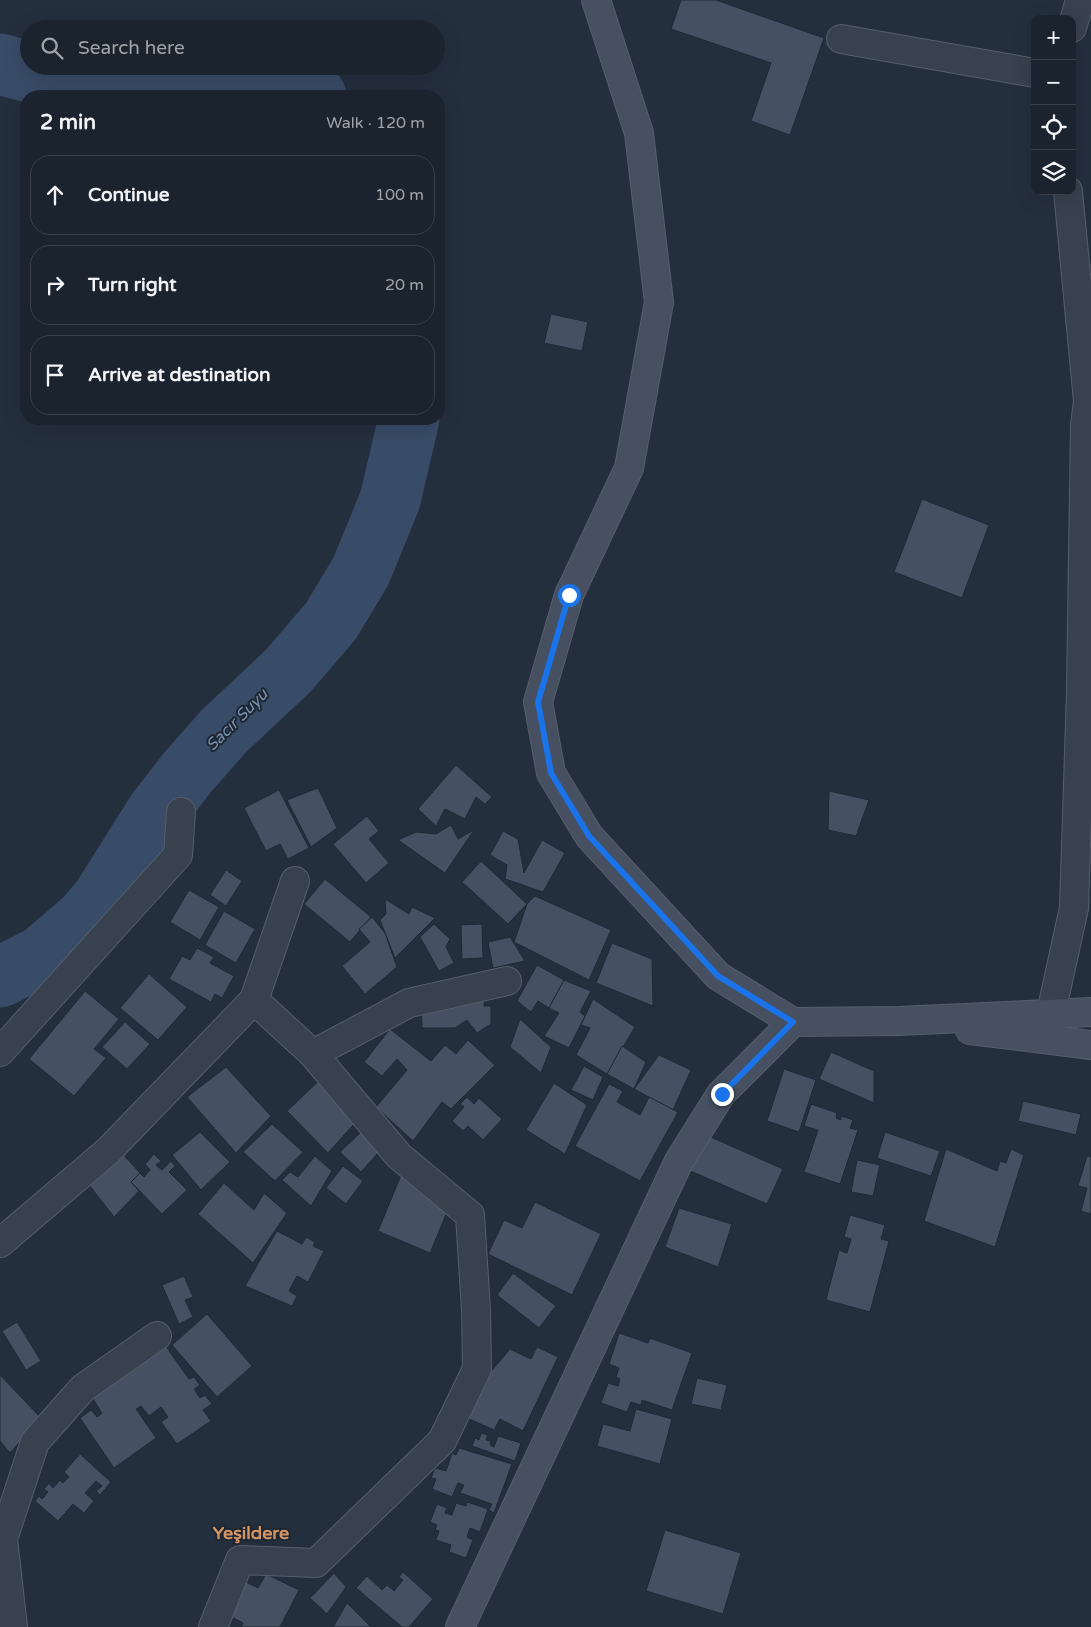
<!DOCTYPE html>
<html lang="en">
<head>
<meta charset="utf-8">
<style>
	:root { --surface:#1b232e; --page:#282f3a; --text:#f1f3f6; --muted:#a0a4aa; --line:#39404a }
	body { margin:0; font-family:"Varela Round",sans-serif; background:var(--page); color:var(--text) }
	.controls { position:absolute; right:15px; top:15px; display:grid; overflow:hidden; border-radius:10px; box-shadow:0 5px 20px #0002 }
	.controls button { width:45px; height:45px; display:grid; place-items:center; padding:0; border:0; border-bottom:1px solid var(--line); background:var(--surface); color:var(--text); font:25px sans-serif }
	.stop { position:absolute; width:15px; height:15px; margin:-11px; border:4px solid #1a73e8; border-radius:50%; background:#fff }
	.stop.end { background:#1a73e8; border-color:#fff; box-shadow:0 1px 5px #0008 }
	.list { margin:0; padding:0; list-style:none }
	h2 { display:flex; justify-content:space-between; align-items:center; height:65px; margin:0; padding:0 20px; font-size:21px }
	h2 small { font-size:16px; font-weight:400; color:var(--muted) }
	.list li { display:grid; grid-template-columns:32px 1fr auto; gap:15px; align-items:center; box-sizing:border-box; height:80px; margin:0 10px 10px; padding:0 10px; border:1px solid var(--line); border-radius:20px }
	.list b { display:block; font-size:19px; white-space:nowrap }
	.list em { font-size:16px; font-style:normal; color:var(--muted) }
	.icon { flex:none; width:28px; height:28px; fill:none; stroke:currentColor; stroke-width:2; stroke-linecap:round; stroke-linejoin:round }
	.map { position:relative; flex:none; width:1091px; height:1627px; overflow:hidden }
	.search { position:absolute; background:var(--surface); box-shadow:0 5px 20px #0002; left:20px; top:20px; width:425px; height:55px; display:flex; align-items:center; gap:12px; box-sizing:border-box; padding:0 18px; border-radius:28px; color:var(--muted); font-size:19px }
	.panel { position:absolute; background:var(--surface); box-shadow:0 5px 20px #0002; left:20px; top:90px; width:425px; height:335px; border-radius:20px }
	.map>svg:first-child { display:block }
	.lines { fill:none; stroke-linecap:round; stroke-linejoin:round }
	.river { stroke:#394c67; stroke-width:61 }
	.building { fill:#455162; stroke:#1f2835 }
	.street-casing { stroke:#565f6c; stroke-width:30 }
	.secondary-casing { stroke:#565f6c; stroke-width:30 }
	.street { stroke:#38414e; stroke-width:28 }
	.secondary { stroke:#465061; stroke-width:28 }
	.route { stroke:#1a73e8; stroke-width:6 }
	.labels { text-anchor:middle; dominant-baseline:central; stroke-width:4; stroke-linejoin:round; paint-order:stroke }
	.water-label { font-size:16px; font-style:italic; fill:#7c92b1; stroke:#1d2633 }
	.quarter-label { font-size:18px; font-weight:bold; fill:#d59563; stroke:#1d2633 }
</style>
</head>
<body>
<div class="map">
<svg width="1091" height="1627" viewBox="0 0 1091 1627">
	<rect width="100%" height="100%" fill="#242f3e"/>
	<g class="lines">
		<!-- river -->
		<g class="river">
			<path d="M 0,64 C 64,83 129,91 195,92 C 237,92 276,82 316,96"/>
			<path d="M 0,977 L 42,956 L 84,920 L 102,899 L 156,813 L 187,773 L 224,731 L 288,671 L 331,621 L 361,571 L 390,500 L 409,419"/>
		</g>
	</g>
	<!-- building -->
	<g class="building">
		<path d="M 681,0 L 716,0 L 824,38 L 790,135 L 751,121 L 771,63 L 671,29 Z"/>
		<path d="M 551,314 L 588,322 L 582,351 L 544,343 Z"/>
		<path d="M 922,499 L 989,525 L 962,598 L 894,572 Z"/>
		<path d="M 456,765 L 492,797 L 485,804 L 476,797 L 465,819 L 445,809 L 436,826 L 418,809 Z"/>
		<path d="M 318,788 L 337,828 L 311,847 L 287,800 Z"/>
		<path d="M 279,790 L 309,848 L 288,859 L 280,844 L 266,851 L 244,808 Z"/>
		<path d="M 829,791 L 869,800 L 856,836 L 828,830 Z"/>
		<path d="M 367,816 L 379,831 L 369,839 L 389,863 L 366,883 L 333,844 Z"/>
		<path d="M 451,825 L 458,839 L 474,830 L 445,873 L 398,840 L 416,832 L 436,834 Z"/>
		<path d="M 503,831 L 518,839 L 524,873 L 542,840 L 565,853 L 543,892 L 505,879 L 507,865 L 490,855 Z"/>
		<path d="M 481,861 L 527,904 L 508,924 L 462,882 Z"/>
		<path d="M 226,870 L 242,881 L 226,906 L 210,895 Z"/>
		<path d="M 325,879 L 371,917 L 350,942 L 304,904 Z"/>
		<path d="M 189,890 L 219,907 L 200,940 L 170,922 Z"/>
		<path d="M 535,896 L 611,930 L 589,980 L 514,942 L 527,904 Z"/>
		<path d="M 385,899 L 409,914 L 412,907 L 435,918 L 395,958 L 380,920 L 386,914 Z"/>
		<path d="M 224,911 L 255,929 L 236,963 L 205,945 Z"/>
		<path d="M 372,917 L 385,933 L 397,967 L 365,994 L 342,966 L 370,942 L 359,929 Z"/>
		<path d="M 434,924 L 450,939 L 446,947 L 454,963 L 439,971 L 420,937 Z"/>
		<path d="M 482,924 L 483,958 L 462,959 L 461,925 Z"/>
		<path d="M 510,937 L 525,961 L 493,968 L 488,942 Z"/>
		<path d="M 612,943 L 652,959 L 653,1006 L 596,983 Z"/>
		<path d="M 197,948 L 214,957 L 210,963 L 234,976 L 222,998 L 215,994 L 211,1002 L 169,979 L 182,956 L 190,960 Z"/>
		<path d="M 537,965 L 564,980 L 549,1008 L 538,1001 L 531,1012 L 517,1001 Z"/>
		<path d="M 149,974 L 187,1007 L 158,1040 L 120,1008 Z"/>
		<path d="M 564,980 L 591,991 L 580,1012 L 585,1016 L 569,1048 L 544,1036 L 559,1013 L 549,1008 Z"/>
		<path d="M 85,991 L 119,1019 L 94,1049 L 106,1058 L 74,1096 L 29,1059 Z"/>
		<path d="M 485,995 L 484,1006 L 491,1006 L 491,1024 L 477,1033 L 467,1020 L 455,1028 L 422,1028 L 421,996 Z"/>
		<path d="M 593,999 L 635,1027 L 607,1074 L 576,1055 L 590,1028 L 581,1025 Z"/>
		<path d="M 520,1019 L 551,1047 L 541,1073 L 510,1047 Z"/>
		<path d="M 125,1022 L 150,1044 L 127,1069 L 102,1047 Z"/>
		<path d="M 390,1029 L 431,1061 L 445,1045 L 456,1054 L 468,1040 L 495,1065 L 451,1109 L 442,1102 L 413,1141 L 376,1107 L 407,1070 L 397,1059 L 382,1076 L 364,1062 Z"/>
		<path d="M 622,1046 L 646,1062 L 634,1089 L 607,1074 Z"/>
		<path d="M 831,1052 L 874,1071 L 874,1103 L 819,1079 Z"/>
		<path d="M 659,1055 L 691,1070 L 673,1110 L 634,1089 Z"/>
		<path d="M 584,1066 L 603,1077 L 593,1100 L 571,1090 Z"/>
		<path d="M 226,1067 L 271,1116 L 236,1153 L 187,1097 Z"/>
		<path d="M 784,1069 L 816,1080 L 799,1132 L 767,1121 Z"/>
		<path d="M 325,1075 L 363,1114 L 328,1153 L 287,1111 Z"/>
		<path d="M 554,1083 L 587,1105 L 565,1154 L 526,1130 Z"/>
		<path d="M 609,1084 L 623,1091 L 617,1102 L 640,1115 L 649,1097 L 678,1112 L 640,1181 L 575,1146 Z"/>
		<path d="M 467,1097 L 474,1104 L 479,1098 L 502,1119 L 483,1140 L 468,1126 L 463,1131 L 452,1121 L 464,1107 L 460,1104 Z"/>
		<path d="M 1023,1101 L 1081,1114 L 1076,1135 L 1018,1121 Z"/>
		<path d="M 811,1104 L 837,1113 L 836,1118 L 841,1120 L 841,1116 L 853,1120 L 850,1128 L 858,1130 L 840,1184 L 804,1172 L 818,1130 L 804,1126 Z"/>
		<path d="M 272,1124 L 303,1152 L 275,1181 L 243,1152 Z"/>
		<path d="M 362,1131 L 386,1144 L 361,1172 L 340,1152 Z"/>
		<path d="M 200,1132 L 230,1162 L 201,1190 L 172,1155 Z"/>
		<path d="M 885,1132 L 940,1151 L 931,1176 L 877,1158 Z"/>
		<path d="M 704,1134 L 783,1169 L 767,1204 L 688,1170 Z"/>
		<path d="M 946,1149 L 997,1171 L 1000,1161 L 1006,1163 L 1011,1149 L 1024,1155 L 995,1247 L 924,1221 Z"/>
		<path d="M 122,1153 L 140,1173 L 131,1182 L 139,1191 L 114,1217 L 89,1185 Z"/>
		<path d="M 154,1154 L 161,1161 L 156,1165 L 162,1170 L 171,1161 L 175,1166 L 169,1172 L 187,1190 L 162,1214 L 131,1182 L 140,1173 L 144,1177 L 150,1170 L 145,1164 Z"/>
		<path d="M 315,1156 L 332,1171 L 311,1206 L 282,1180 L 290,1172 L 298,1177 Z"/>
		<path d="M 1087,1156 L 1091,1157 L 1091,1214 L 1081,1211 L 1087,1188 L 1078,1186 Z"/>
		<path d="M 857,1160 L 880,1165 L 873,1196 L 851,1192 Z"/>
		<path d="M 343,1166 L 363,1181 L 346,1204 L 326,1188 Z"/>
		<path d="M 401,1175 L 423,1184 L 419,1192 L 450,1205 L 430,1253 L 378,1231 Z"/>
		<path d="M 224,1183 L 254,1210 L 264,1193 L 287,1213 L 253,1263 L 198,1214 Z"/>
		<path d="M 535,1202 L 601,1234 L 572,1295 L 488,1254 L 504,1220 L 522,1228 Z"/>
		<path d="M 679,1208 L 732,1224 L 718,1267 L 665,1247 Z"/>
		<path d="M 850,1215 L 885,1225 L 881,1239 L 889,1241 L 870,1312 L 826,1300 L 839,1250 L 847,1253 L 851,1239 L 844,1237 Z"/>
		<path d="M 277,1231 L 302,1244 L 306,1237 L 315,1242 L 313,1246 L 324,1251 L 308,1282 L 297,1276 L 289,1291 L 297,1296 L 292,1306 L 245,1286 Z"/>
		<path d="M 513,1273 L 556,1306 L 539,1328 L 497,1295 Z"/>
		<path d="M 184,1276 L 193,1297 L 185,1300 L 193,1317 L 179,1324 L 162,1285 Z"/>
		<path d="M 207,1314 L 252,1366 L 217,1397 L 172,1345 Z"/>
		<path d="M 17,1322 L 41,1361 L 26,1370 L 2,1331 Z"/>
		<path d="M 619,1333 L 648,1343 L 650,1338 L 692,1353 L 672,1410 L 642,1400 L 641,1405 L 631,1402 L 627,1412 L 601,1403 L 608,1383 L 618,1386 L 620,1379 L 616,1377 L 619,1368 L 609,1364 Z"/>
		<path d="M 165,1345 L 189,1379 L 194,1377 L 200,1385 L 194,1389 L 200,1398 L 205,1395 L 212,1404 L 203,1410 L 211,1421 L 177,1444 L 161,1422 L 168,1417 L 161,1407 L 149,1416 L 141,1406 L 136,1409 L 156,1438 L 114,1468 L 80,1418 L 91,1410 L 97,1417 L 102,1413 L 91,1396 Z"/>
		<path d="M 537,1347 L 558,1357 L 523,1431 L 500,1419 L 494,1430 L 467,1418 L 487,1376 L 510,1349 L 531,1359 Z"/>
		<path d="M 0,1375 L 41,1418 L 10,1453 L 0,1441 Z"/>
		<path d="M 697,1378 L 727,1385 L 721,1410 L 691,1404 Z"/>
		<path d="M 636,1409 L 672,1419 L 660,1464 L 597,1446 L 603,1424 L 630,1431 Z"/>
		<path d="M 481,1433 L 488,1435 L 486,1440 L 491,1441 L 490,1445 L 494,1447 L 498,1436 L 521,1443 L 515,1461 L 472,1446 L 475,1438 L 479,1440 Z"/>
		<path d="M 459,1448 L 512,1464 L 494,1513 L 489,1510 L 492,1504 L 460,1493 L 464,1485 L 458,1483 L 452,1497 L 432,1489 L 436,1479 L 431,1478 L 435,1468 L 446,1471 L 452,1453 L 456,1455 Z"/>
		<path d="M 80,1454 L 111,1482 L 100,1495 L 96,1491 L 102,1486 L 96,1481 L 85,1493 L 94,1501 L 84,1513 L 73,1504 L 58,1521 L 35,1501 L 39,1496 L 42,1499 L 48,1492 L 44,1489 L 49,1483 L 53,1488 L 60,1480 L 63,1483 L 69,1477 L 64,1472 Z"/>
		<path d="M 467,1502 L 488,1509 L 480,1532 L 470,1528 L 467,1537 L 473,1540 L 466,1558 L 449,1552 L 451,1545 L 436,1540 L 439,1531 L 435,1530 L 437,1525 L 430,1522 L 437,1504 L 447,1508 L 445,1513 L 452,1515 L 456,1503 L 466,1506 Z"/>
		<path d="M 665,1530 L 741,1553 L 723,1614 L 646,1591 Z"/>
		<path d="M 403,1572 L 433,1599 L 409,1627 L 402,1627 L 356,1588 L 367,1576 L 382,1590 L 387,1585 L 394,1591 L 403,1580 L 399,1577 Z"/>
		<path d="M 334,1573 L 346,1587 L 327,1614 L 310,1598 Z"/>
		<path d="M 266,1574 L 299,1590 L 280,1627 L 241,1627 L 243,1623 L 226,1614 L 244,1581 L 258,1588 Z"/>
		<path d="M 347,1603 L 371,1627 L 333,1627 Z"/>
	</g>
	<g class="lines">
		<defs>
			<g id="street">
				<path d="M 1072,28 L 1080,0"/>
				<path d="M 841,39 L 1035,73"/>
				<path d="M 254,1000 L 295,881"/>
				<path d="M 1051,1013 L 1074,908 L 1081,691 L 1085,425 L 1088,401 L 1068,191"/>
				<path d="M 0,1052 L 178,855 L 181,812"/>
				<path d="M 0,1243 L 108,1151 L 254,1000 L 313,1054 L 409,1003 L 507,981"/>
				<path d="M 13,1627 L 3,1539 L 35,1442 L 83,1388 L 157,1336"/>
				<path d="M 213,1627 L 240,1560 L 316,1563 L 442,1441 L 477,1369 L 476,1310 L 470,1215 L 399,1156 L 313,1054"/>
			</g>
			<g id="secondary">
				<path d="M 596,0 L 639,133 L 659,302 L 629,468 L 569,595 L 538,702 L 551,773 L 589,836 L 718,976 L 793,1022 L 899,1021 L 1091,1012"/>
				<path d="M 970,1030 L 1091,1045"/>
				<path d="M 460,1627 L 679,1161 L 721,1094 L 793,1022"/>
			</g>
		</defs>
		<!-- street casing -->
		<use href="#street" class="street-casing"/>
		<!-- secondary casing -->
		<use href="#secondary" class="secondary-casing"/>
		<!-- street -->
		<use href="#street" class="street"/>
		<!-- secondary -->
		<use href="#secondary" class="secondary"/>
	</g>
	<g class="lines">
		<!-- route -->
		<path class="route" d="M 569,595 L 538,702 L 551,773 L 589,836 L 718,976 L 793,1022 L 722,1094"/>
	</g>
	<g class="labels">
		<!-- water labels -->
		<g class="water-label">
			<text transform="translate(237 720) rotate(-45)">Sacır Suyu</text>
		</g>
		<!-- quarter labels -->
		<g class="quarter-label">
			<text x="251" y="1533">Yeşildere</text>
		</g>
	</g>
</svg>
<div class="controls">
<button>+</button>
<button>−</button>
<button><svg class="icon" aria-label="locate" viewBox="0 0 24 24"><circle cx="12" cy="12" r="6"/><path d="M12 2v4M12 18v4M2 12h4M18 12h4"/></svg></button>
<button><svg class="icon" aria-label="layers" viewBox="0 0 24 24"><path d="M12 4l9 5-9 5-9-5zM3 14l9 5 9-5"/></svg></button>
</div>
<div class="stop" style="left:569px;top:595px"></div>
<div class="stop end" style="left:722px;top:1094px"></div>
<div class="search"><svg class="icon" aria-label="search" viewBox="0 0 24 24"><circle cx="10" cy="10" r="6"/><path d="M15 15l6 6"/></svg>Search here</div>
<section class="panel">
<h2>2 min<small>Walk · 120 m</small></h2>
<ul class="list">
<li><svg class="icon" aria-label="ahead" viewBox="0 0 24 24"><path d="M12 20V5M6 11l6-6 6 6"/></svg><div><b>Continue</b></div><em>100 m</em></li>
<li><svg class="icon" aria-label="right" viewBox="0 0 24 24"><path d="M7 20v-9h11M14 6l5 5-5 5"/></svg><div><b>Turn right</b></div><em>20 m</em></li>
<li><svg class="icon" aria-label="arrive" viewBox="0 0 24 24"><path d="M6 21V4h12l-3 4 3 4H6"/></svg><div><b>Arrive at destination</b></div></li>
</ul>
</section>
</div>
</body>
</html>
